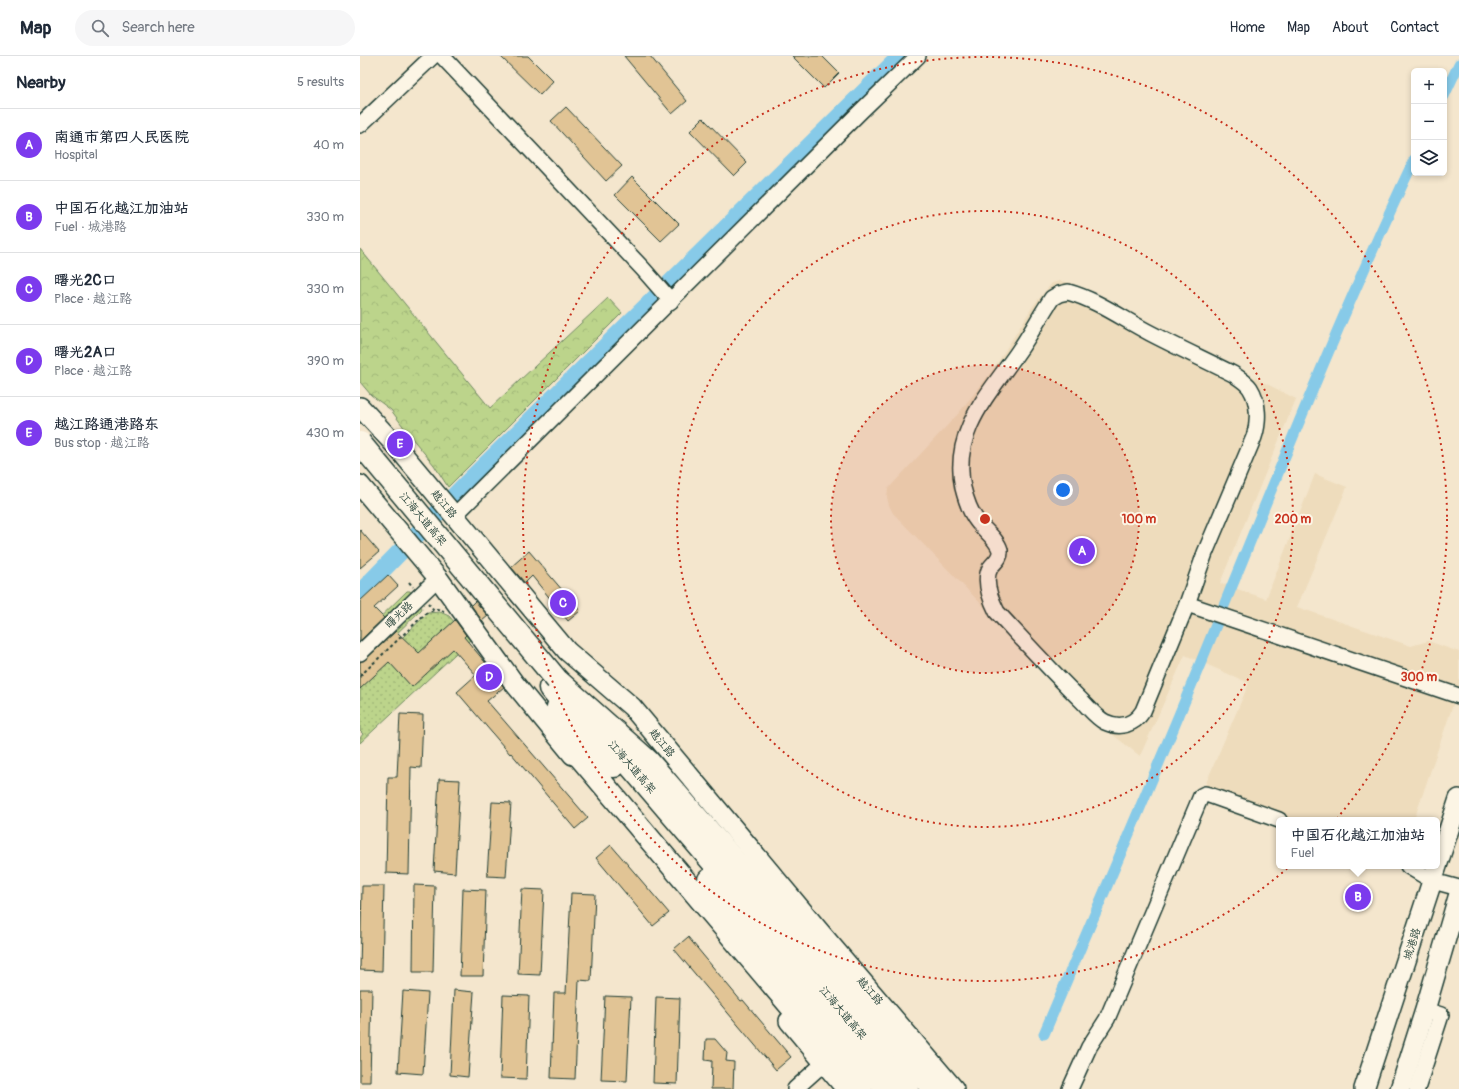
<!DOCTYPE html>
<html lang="en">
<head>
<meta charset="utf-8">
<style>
	:root { --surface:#fff; --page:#f6f6f7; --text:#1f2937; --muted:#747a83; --line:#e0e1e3; --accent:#7c3aed }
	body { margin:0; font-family:Pangolin,"LXGW WenKai TC",sans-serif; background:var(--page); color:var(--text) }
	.controls { position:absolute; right:12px; top:12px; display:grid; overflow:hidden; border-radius:6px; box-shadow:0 2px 6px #0003 }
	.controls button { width:36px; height:36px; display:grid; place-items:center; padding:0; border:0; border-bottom:1px solid var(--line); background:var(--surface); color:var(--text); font:20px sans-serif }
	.you { position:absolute; left:703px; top:434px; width:14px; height:14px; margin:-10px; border:3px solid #fff; border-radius:50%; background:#1a73e8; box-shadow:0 0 0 6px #1a73e833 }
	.badge { display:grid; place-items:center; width:26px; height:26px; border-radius:50%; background:var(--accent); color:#fff; font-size:13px; font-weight:700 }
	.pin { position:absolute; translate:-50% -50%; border:2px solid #fff; box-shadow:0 1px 4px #0006 }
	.popup { position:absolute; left:916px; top:761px; width:164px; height:52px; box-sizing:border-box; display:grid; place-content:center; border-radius:6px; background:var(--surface); filter:drop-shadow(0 1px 3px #0005); font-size:13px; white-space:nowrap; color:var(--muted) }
	.popup b { font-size:15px; color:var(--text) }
	.popup::after { content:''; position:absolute; left:50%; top:100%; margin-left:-8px; border:8px solid transparent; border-top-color:var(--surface) }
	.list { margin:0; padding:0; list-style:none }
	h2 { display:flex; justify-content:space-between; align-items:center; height:52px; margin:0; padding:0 16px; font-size:17px }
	h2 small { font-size:13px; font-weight:400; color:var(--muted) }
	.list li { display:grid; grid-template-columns:26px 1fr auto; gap:12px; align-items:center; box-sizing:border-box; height:72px; padding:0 16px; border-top:1px solid var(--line) }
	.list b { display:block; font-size:15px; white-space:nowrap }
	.list p { margin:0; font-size:13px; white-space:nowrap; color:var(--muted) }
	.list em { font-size:13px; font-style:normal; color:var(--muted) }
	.icon { flex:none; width:22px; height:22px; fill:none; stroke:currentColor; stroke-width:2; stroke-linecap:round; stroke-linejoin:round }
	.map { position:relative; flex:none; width:1099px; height:1033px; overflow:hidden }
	header { display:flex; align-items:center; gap:24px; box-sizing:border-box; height:56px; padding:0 20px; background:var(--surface); border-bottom:1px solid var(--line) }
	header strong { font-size:19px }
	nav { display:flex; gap:22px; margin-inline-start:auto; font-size:14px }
	.search { width:280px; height:36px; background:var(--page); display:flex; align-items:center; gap:10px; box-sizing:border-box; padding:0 14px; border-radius:22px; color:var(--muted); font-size:15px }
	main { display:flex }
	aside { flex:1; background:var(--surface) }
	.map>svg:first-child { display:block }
	.built { fill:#eedcbc }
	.grass { fill:url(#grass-dots); stroke:#6e8860 }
	.forest { fill:url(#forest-crowns); stroke:#6e8860 }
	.water { fill:url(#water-waves); stroke:#5d92a0 }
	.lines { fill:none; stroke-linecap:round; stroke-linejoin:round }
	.canal { stroke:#87cae8; stroke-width:11 }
	.river { stroke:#87cae8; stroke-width:18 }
	.building { fill:#e1c495; stroke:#1f3d34 }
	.minor-casing { stroke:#1f3d34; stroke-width:18 }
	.major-casing { stroke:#1f3d34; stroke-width:22 }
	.highway-casing { stroke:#1f3d34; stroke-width:25 }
	.path { stroke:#1f3d34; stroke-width:2; stroke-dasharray:3 3; stroke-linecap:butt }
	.minor { stroke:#fcf5e5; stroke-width:15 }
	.major { stroke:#fcf5e5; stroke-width:19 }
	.highway { stroke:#fcf5e5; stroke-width:22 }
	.highway-bridge-casing { stroke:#1f3d34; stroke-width:25; stroke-linecap:butt }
	.highway-bridge { stroke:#fcf5e5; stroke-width:22 }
	.ring { fill:none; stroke:#c8321e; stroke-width:2; stroke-dasharray:2 4 }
	.labels { text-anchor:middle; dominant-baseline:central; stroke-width:4; stroke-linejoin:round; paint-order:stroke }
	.street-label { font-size:11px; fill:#1f3d34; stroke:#fcf5e5 }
	.centre { fill:#c8321e; stroke:#fcf5e5; stroke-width:2 }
	.ring-label { font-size:12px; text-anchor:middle; font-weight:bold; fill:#c8321e; stroke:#fcf5e5; stroke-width:4; stroke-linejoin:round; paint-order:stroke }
</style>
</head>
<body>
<header>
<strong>Map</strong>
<div class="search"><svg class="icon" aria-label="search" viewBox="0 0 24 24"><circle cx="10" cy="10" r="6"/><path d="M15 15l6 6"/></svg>Search here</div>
<nav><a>Home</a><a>Map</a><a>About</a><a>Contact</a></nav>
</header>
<main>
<aside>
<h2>Nearby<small>5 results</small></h2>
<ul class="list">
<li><span class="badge">A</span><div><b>南通市第四人民医院</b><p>Hospital</p></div><em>40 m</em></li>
<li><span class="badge">B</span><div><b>中国石化越江加油站</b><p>Fuel · 城港路</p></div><em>330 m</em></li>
<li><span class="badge">C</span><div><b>曙光2C口</b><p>Place · 越江路</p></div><em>330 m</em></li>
<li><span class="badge">D</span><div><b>曙光2A口</b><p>Place · 越江路</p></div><em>390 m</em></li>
<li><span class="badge">E</span><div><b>越江路通港路东</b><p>Bus stop · 越江路</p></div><em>430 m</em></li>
</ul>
</aside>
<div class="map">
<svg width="1099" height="1033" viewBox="0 0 1099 1033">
	<defs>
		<pattern id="grass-dots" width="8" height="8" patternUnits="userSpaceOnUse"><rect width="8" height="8" fill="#bcd48b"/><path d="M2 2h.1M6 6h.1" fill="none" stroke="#a1b779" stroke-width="1.8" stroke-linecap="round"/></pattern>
		<pattern id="forest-crowns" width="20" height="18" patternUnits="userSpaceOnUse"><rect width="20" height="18" fill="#bcd48b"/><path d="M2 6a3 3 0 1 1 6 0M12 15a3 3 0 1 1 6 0" fill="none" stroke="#a1b779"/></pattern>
		<pattern id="water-waves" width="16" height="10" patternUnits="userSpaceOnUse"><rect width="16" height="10" fill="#87cae8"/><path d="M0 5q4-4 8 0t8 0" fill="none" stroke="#6ea5bd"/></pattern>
	</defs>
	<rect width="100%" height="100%" fill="#f4e6cd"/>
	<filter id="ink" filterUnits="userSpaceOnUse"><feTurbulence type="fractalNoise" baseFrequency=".025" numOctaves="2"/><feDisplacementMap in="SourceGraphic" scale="8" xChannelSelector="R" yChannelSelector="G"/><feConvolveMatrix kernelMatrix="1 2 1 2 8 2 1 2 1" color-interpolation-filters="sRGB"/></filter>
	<g filter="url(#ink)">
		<!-- built -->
		<path class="built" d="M 700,225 L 711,227 L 723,233 L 936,343 L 860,527 L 906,543 L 955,418 L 987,431 L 937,551 L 1051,590 L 1068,585 L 1099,596 L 1099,631 L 1054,764 L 930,764 L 843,734 L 889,627 L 825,599 L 780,700 L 711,646 L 637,564 L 533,457 L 529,449 L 527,441 L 528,433 L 598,358 L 633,314 L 673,250 L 692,227 Z"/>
		<!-- grass -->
		<g class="grass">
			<path d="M 47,535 L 50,535 L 52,538 L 0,588 L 0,581 Z"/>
			<path d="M 60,549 L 62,552 L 61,554 L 0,613 L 0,605 L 58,550 Z"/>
			<path d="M 80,556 L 89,560 L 110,584 L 0,687 L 0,682 L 3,678 L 0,675 L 0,622 L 68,557 Z"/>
		</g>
		<!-- forest -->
		<path class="forest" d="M 0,193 L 130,352 L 248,242 L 262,257 L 88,431 L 74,409 L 51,381 L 31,354 L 11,339 L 0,326 Z"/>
		<!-- water -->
		<path class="water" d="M 34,496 L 40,504 L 0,542 L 0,526 Z"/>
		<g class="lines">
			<!-- canal -->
			<g class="canal">
				<path d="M 1084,40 L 1099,8"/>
				<path d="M 684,978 C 735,857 788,735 838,613 C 908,443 975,271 1054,104"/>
			</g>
			<!-- river -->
			<path class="river" d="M 0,537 L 105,429 L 541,0"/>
		</g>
		<!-- building -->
		<g class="building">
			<path d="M 140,0 L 168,0 L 193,25 L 180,39 Z"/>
			<path d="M 264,0 L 290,0 L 327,45 L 312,58 Z"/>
			<path d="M 432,0 L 462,0 L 479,17 L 464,32 Z"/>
			<path d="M 206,51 L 262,110 L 246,125 L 191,65 Z"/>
			<path d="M 343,62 L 387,107 L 374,120 L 330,75 Z"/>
			<path d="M 272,121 L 319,168 L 301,185 L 255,139 Z"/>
			<path d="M 0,474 L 19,496 L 0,512 Z"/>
			<path d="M 169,495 L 220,555 L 208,565 L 172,520 L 165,527 L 151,511 Z"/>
			<path d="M 28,519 L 38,530 L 14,552 L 24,562 L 0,585 L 0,545 Z"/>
			<path d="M 115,545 L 128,560 L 122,565 L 111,549 Z"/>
			<path d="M 95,564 L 106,579 L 104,581 L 125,606 L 144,631 L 127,645 L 228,762 L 215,773 L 151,697 L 150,698 L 97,636 L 116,619 L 93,593 L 52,631 L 29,606 L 0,633 L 0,606 L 6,603 L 36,575 L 59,597 Z"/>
			<path d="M 40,658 L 63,659 L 61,712 L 51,711 L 49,818 L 26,817 L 28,721 L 37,721 Z"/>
			<path d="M 79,723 L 100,724 L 95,817 L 74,815 Z"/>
			<path d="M 132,746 L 151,747 L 146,821 L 127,820 Z"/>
			<path d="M 251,789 L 309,857 L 293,870 L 236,802 Z"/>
			<path d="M 54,829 L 75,830 L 73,916 L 53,916 Z"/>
			<path d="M 2,830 L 24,830 L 22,915 L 0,914 Z"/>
			<path d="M 103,833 L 126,834 L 123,920 L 100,920 Z"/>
			<path d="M 162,833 L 184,834 L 180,919 L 158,918 Z"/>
			<path d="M 211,837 L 235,838 L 231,925 L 219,924 L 215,1023 L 191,1022 L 194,937 L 206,937 Z"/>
			<path d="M 328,881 L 381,945 L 383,944 L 431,1001 L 416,1014 L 314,893 Z"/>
			<path d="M 0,933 L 12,933 L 10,1026 L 0,1026 Z"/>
			<path d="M 94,934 L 114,936 L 108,1021 L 90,1019 Z"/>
			<path d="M 43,935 L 68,937 L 63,1018 L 38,1016 Z"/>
			<path d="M 143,939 L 169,940 L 166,1023 L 140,1022 Z"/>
			<path d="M 245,940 L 271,941 L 267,1025 L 241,1024 Z"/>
			<path d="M 296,941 L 320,942 L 317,1028 L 293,1027 Z"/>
			<path d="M 346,983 L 355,983 L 367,997 L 366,1005 L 374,1006 L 373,1033 L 351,1033 L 352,1005 L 345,1004 Z"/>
		</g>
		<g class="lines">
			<defs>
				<g id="minor">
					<path d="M 82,0 L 283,213 L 311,245"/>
					<path d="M 0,69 L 73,0"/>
					<path d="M 708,236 C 737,244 763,263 790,277 C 817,291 845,304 873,318 C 879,322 886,326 890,332 C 899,346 899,366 894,381 L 845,497 L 827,548 L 783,655 C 774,669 760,673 745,666 C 737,662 729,652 722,645 C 693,617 665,586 637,556 C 631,544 623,525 630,512 C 634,506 641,503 640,494 C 637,483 624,474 617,465 C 610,456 606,444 603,432 C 591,376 629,338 658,296 C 670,279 680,260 692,242 L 699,238 Z"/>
					<path d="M 94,460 L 500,56 L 558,0"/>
					<path d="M 827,548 L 1099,640"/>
					<path d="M 0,597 L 78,522"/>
					<path d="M 1048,810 L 1073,825 L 1099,832"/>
					<path d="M 435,1033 L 464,1007"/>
					<path d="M 710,1033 L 729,991 L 747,963 L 841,740 L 845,738 L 849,739 L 919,764"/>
					<path d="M 1057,1033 L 1081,959 L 1065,954"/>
				</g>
				<g id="major">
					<path d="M 0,351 L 37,391 L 207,595 L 272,651 L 460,876 L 594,1033"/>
					<path d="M 0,429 L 78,522 L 154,627 L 213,699"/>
					<path d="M 429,965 L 486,1033"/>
					<path d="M 1004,1033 L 1099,743"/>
					<path d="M 1040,1033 L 1065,954 L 1099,838"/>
				</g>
				<g id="highway">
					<path d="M 197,624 L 288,705 L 573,1033"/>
					<path d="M 190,632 L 254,710"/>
					<path d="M 198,652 L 215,695 L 501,1033"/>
					<path d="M 250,686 L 547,1033"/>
					<path d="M 349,824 L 526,1033"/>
				</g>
			</defs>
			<!-- minor casing -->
			<use href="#minor" class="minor-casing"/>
			<!-- major casing -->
			<use href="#major" class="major-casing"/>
			<!-- highway casing -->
			<use href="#highway" class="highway-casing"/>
			<!-- path -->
			<g class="path">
				<path d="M 49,526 L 53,531"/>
				<path d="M 68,547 L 74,554"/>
				<path d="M 0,620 L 66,557 L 77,553 L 84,555"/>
			</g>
			<!-- minor -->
			<use href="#minor" class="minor"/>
			<!-- major -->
			<use href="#major" class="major"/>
			<!-- highway -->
			<use href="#highway" class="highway"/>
			<defs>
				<path id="highway-bridge" d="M 0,387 L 197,624"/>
			</defs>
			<!-- highway-bridge casing -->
			<use href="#highway-bridge" class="highway-bridge-casing"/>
			<!-- highway-bridge -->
			<use href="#highway-bridge" class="highway-bridge"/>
		</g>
	</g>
	<!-- distance rings -->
	<circle cx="625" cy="463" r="154" fill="#c8321e" fill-opacity=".12"/>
	<g class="ring">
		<circle cx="625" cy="463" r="154"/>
		<circle cx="625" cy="463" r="308"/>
		<circle cx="625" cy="463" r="462"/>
	</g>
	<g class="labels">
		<!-- street labels -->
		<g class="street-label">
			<text transform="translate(84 448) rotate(50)">越江路</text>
			<text transform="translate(63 463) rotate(50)">江海大道高架</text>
			<text transform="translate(39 559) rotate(-44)">曙光路</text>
			<text transform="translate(302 687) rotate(50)">越江路</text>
			<text transform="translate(272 711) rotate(49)">江海大道高架</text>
			<text transform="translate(1052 888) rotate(-72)">城港路</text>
			<text transform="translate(510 935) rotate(49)">越江路</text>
			<text transform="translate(483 957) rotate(50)">江海大道高架</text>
		</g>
	</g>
	<circle cx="625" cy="463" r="6" class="centre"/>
	<g class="ring-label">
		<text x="779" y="467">100 m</text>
		<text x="933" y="467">200 m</text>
		<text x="1059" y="625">300 m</text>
	</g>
</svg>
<div class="controls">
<button>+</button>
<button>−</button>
<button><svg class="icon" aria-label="layers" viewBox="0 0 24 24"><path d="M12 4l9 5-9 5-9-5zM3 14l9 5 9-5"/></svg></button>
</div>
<div class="you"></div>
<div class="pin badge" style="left:722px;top:495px">A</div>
<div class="pin badge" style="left:998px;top:841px">B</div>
<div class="popup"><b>中国石化越江加油站</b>Fuel</div>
<div class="pin badge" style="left:203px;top:547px">C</div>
<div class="pin badge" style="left:129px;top:621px">D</div>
<div class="pin badge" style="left:40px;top:388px">E</div>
</div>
</main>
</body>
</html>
